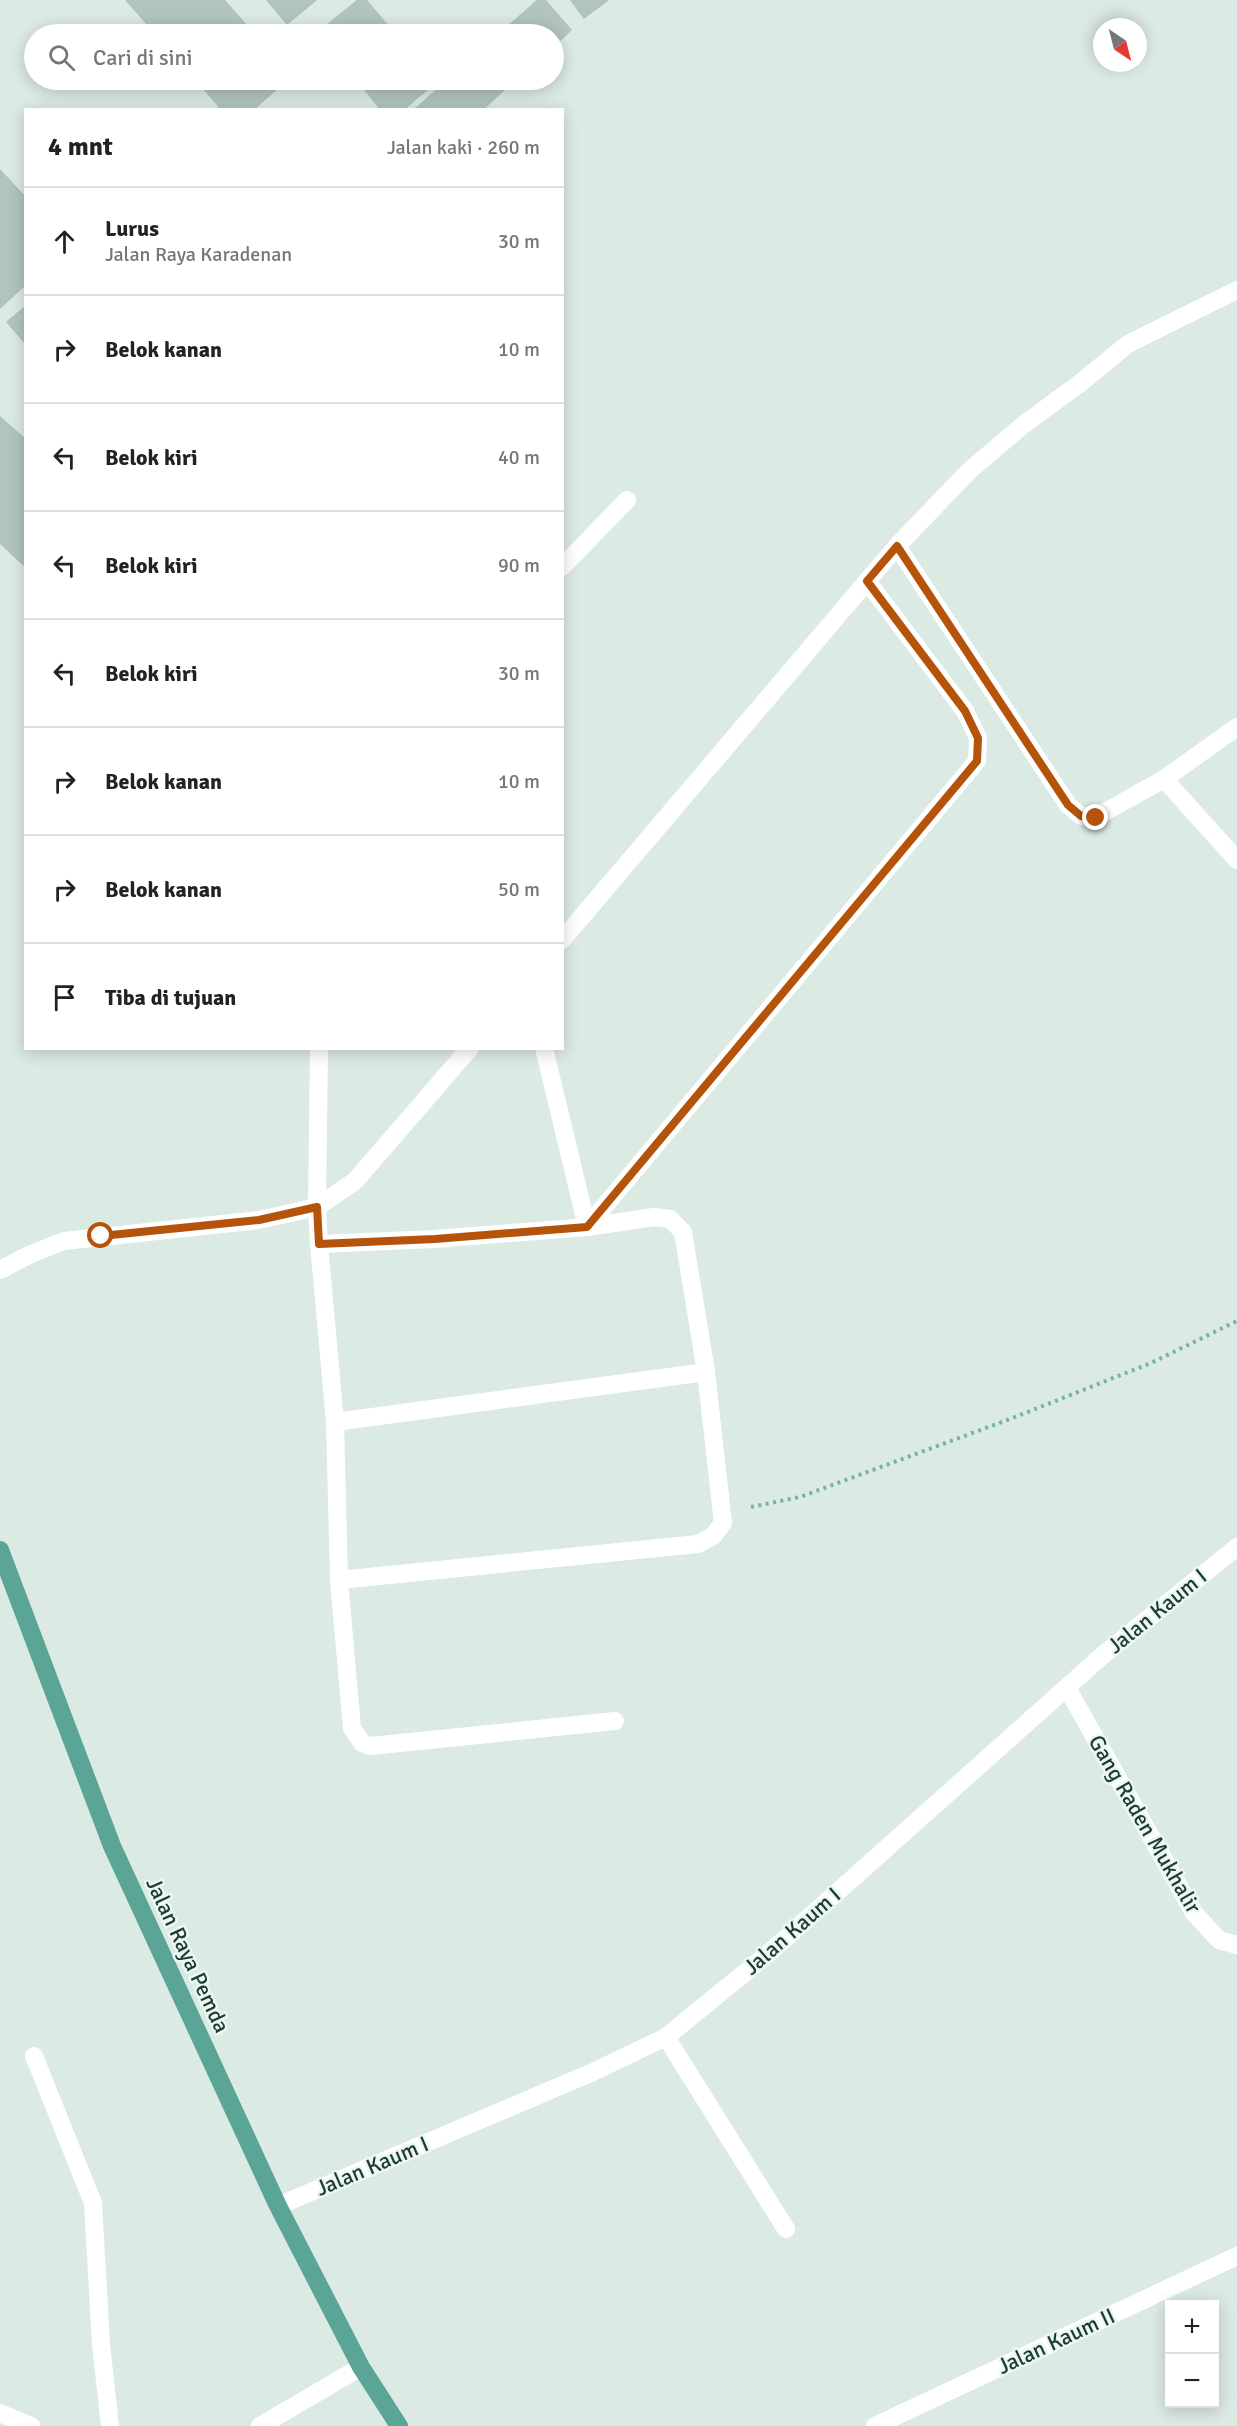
<!DOCTYPE html>
<html lang="id">
<head>
<meta charset="utf-8">
<style>
	:root { --surface:#fff; --page:#f2f2f2; --text:#222; --muted:#767676; --line:#e0e0e0 }
	body { margin:0; font-family:Signika,sans-serif; background:var(--page); color:var(--text) }
	.controls { position:absolute; right:18px; bottom:18px; display:grid; overflow:hidden; border-radius:0px; box-shadow:0 3px 15px #0003 }
	.controls button { width:54px; height:54px; display:grid; place-items:center; padding:0; border:0; border-bottom:2px solid var(--line); background:var(--surface); color:var(--text); font:30px sans-serif }
	.compass { position:absolute; left:1093px; top:18px; width:54px; height:54px; border-radius:50%; background:var(--surface); box-shadow:0 3px 15px #0003; rotate:145deg }
	.stop { position:absolute; width:18px; height:18px; margin:-14px; border:4px solid #b45309; border-radius:50%; background:#fff }
	.stop.end { background:#b45309; border-color:#fff; box-shadow:0 2px 6px #0008 }
	.list { margin:0; padding:0; list-style:none }
	h2 { display:flex; justify-content:space-between; align-items:center; height:78px; margin:0; padding:0 24px; font-size:26px }
	h2 small { font-size:20px; font-weight:400; color:var(--muted) }
	.list li { display:grid; grid-template-columns:39px 1fr auto; gap:18px; align-items:center; box-sizing:border-box; height:108px; padding:0 24px; border-top:2px solid var(--line) }
	.list b { display:block; font-size:22px; white-space:nowrap }
	.list p { margin:0; font-size:20px; white-space:nowrap; color:var(--muted) }
	.list em { font-size:20px; font-style:normal; color:var(--muted) }
	.icon { flex:none; width:33px; height:33px; fill:none; stroke:currentColor; stroke-width:2; stroke-linecap:round; stroke-linejoin:round }
	.map { position:relative; flex:none; width:1237px; height:2426px; overflow:hidden }
	.search { position:absolute; background:var(--surface); box-shadow:0 3px 15px #0003; left:24px; top:24px; width:540px; height:66px; display:flex; align-items:center; gap:15px; box-sizing:border-box; padding:0 21px; border-radius:33px; color:var(--muted); font-size:22px }
	.panel { position:absolute; background:var(--surface); box-shadow:0 3px 15px #0003; left:24px; top:108px; width:540px; height:942px; border-radius:0px }
	.map>svg:first-child { display:block }
	.building { fill:#b1c5bd; stroke:#aec4bc; stroke-width:1.5 }
	.lines { fill:none; stroke-linecap:round; stroke-linejoin:round }
	.path { stroke:#78b2a2; stroke-width:4; stroke-dasharray:3 4.5; stroke-linecap:butt }
	.minor { stroke:#fff; stroke-width:18 }
	.major { stroke:#5aa595; stroke-width:18 }
	.route { stroke:#b45309; stroke-width:8 }
	.labels { text-anchor:middle; dominant-baseline:central; stroke-width:5; stroke-linejoin:round; paint-order:stroke }
	.street-label { font-size:22px; fill:#1c3b34; stroke:#ecf7f2 }
</style>
</head>
<body>
<div class="map">
<svg width="1237" height="2426" viewBox="0 0 1237 2426">
	<rect width="100%" height="100%" fill="#dceae4"/>
	<!-- building -->
	<g class="building">
		<path d="M 126,0 L 224,0 L 254,34 L 156,34 Z"/>
		<path d="M 267,0 L 316,0 L 287,24 Z"/>
		<path d="M 358,0 L 366,0 L 395,34 L 316,34 Z"/>
		<path d="M 538,0 L 545,0 L 571,30 L 554,46 L 554,34 L 499,34 Z"/>
		<path d="M 571,0 L 608,0 L 584,18 Z"/>
		<path d="M 196,80 L 287,80 L 253,110 L 222,110 Z"/>
		<path d="M 346,80 L 362,80 L 353,88 Z"/>
		<path d="M 371,80 L 435,80 L 436,82 L 403,110 L 381,110 L 363,87 Z"/>
		<path d="M 448,80 L 515,80 L 482,110 L 414,110 Z"/>
		<path d="M 0,170 L 26,198 L 26,284 L 0,308 Z"/>
		<path d="M 26,306 L 26,344 L 7,322 Z"/>
		<path d="M 0,417 L 26,440 L 26,567 L 0,543 Z"/>
	</g>
	<g class="lines">
		<!-- path -->
		<path class="path" d="M 751,1507 L 800,1497 L 1010,1419 L 1151,1363 L 1237,1321"/>
		<!-- minor -->
		<g class="minor">
			<path d="M 897,546 L 1068,805 L 1081,816 L 1096,817 L 1164,779 L 1237,727"/>
			<path d="M 562,567 L 627,500"/>
			<path d="M 1164,779 L 1237,860"/>
			<path d="M 562,940 L 897,546 L 969,471 L 1023,425 L 1079,384 L 1128,344 L 1237,290"/>
			<path d="M 319,1048 L 317,1207 L 319,1244 L 335,1422 L 339,1580 L 352,1728 L 362,1743 L 371,1746 L 615,1721"/>
			<path d="M 319,1244 L 435,1239 L 587,1227 L 977,761 L 978,738 L 965,711 L 867,581"/>
			<path d="M 0,1270 L 31,1254 L 64,1241 L 259,1220 L 317,1207 L 355,1181 L 470,1048"/>
			<path d="M 335,1422 L 706,1372"/>
			<path d="M 339,1580 L 698,1544 L 713,1536 L 723,1523 L 706,1372 L 683,1232 L 670,1219 L 654,1217 L 587,1227 L 544,1048"/>
			<path d="M 1067,1688 L 1194,1913 L 1219,1940 L 1237,1945"/>
			<path d="M 666,2037 L 786,2229"/>
			<path d="M 34,2056 L 93,2203 L 101,2344 L 110,2426"/>
			<path d="M 278,2206 L 593,2072 L 666,2037 L 769,1953 L 1103,1655 L 1237,1547"/>
			<path d="M 0,2413 L 31,2426"/>
			<path d="M 260,2426 L 361,2367"/>
			<path d="M 875,2426 L 1237,2256"/>
		</g>
		<!-- major -->
		<path class="major" d="M 0,1550 L 112,1846 L 278,2206 L 361,2367 L 399,2426"/>
	</g>
	<g class="lines">
		<!-- route -->
		<path class="route" d="M 101,1236 L 259,1220 L 317,1207 L 319,1244 L 435,1239 L 587,1227 L 977,761 L 978,738 L 965,711 L 867,581 L 897,546 L 1068,805 L 1081,816 L 1096,818"/>
	</g>
	<g class="labels">
		<!-- street labels -->
		<g class="street-label">
			<text transform="translate(1157 1611) rotate(-39)">Jalan Kaum I</text>
			<text transform="translate(1145 1824) rotate(60)">Gang Raden Mukhalir</text>
			<text transform="translate(792 1931) rotate(-41)">Jalan Kaum I</text>
			<text transform="translate(188 1955) rotate(65)">Jalan Raya Pemda</text>
			<text transform="translate(372 2166) rotate(-23)">Jalan Kaum I</text>
			<text transform="translate(1056 2341) rotate(-25)">Jalan Kaum II</text>
		</g>
	</g>
</svg>
<div class="controls">
<button>+</button>
<button>−</button>
</div>
<svg class="compass" viewBox="-18 -18 36 36"><path d="M0-13l5 13h-10z" fill="#e53935"/><path d="M0 13l5-13h-10z" fill="#767676"/></svg>
<div class="stop" style="left:101px;top:1236px"></div>
<div class="stop end" style="left:1096px;top:818px"></div>
<div class="search"><svg class="icon" aria-label="search" viewBox="0 0 24 24"><circle cx="10" cy="10" r="6"/><path d="M15 15l6 6"/></svg>Cari di sini</div>
<section class="panel">
<h2>4 mnt<small>Jalan kaki · 260 m</small></h2>
<ul class="list">
<li><svg class="icon" aria-label="ahead" viewBox="0 0 24 24"><path d="M12 20V5M6 11l6-6 6 6"/></svg><div><b>Lurus</b><p>Jalan Raya Karadenan</p></div><em>30 m</em></li>
<li><svg class="icon" aria-label="right" viewBox="0 0 24 24"><path d="M7 20v-9h11M14 6l5 5-5 5"/></svg><div><b>Belok kanan</b></div><em>10 m</em></li>
<li><svg class="icon" aria-label="left" viewBox="0 0 24 24"><path d="M17 20v-9H6M10 6l-5 5 5 5"/></svg><div><b>Belok kiri</b></div><em>40 m</em></li>
<li><svg class="icon" aria-label="left" viewBox="0 0 24 24"><path d="M17 20v-9H6M10 6l-5 5 5 5"/></svg><div><b>Belok kiri</b></div><em>90 m</em></li>
<li><svg class="icon" aria-label="left" viewBox="0 0 24 24"><path d="M17 20v-9H6M10 6l-5 5 5 5"/></svg><div><b>Belok kiri</b></div><em>30 m</em></li>
<li><svg class="icon" aria-label="right" viewBox="0 0 24 24"><path d="M7 20v-9h11M14 6l5 5-5 5"/></svg><div><b>Belok kanan</b></div><em>10 m</em></li>
<li><svg class="icon" aria-label="right" viewBox="0 0 24 24"><path d="M7 20v-9h11M14 6l5 5-5 5"/></svg><div><b>Belok kanan</b></div><em>50 m</em></li>
<li><svg class="icon" aria-label="arrive" viewBox="0 0 24 24"><path d="M6 21V4h12l-3 4 3 4H6"/></svg><div><b>Tiba di tujuan</b></div></li>
</ul>
</section>
</div>
</body>
</html>
